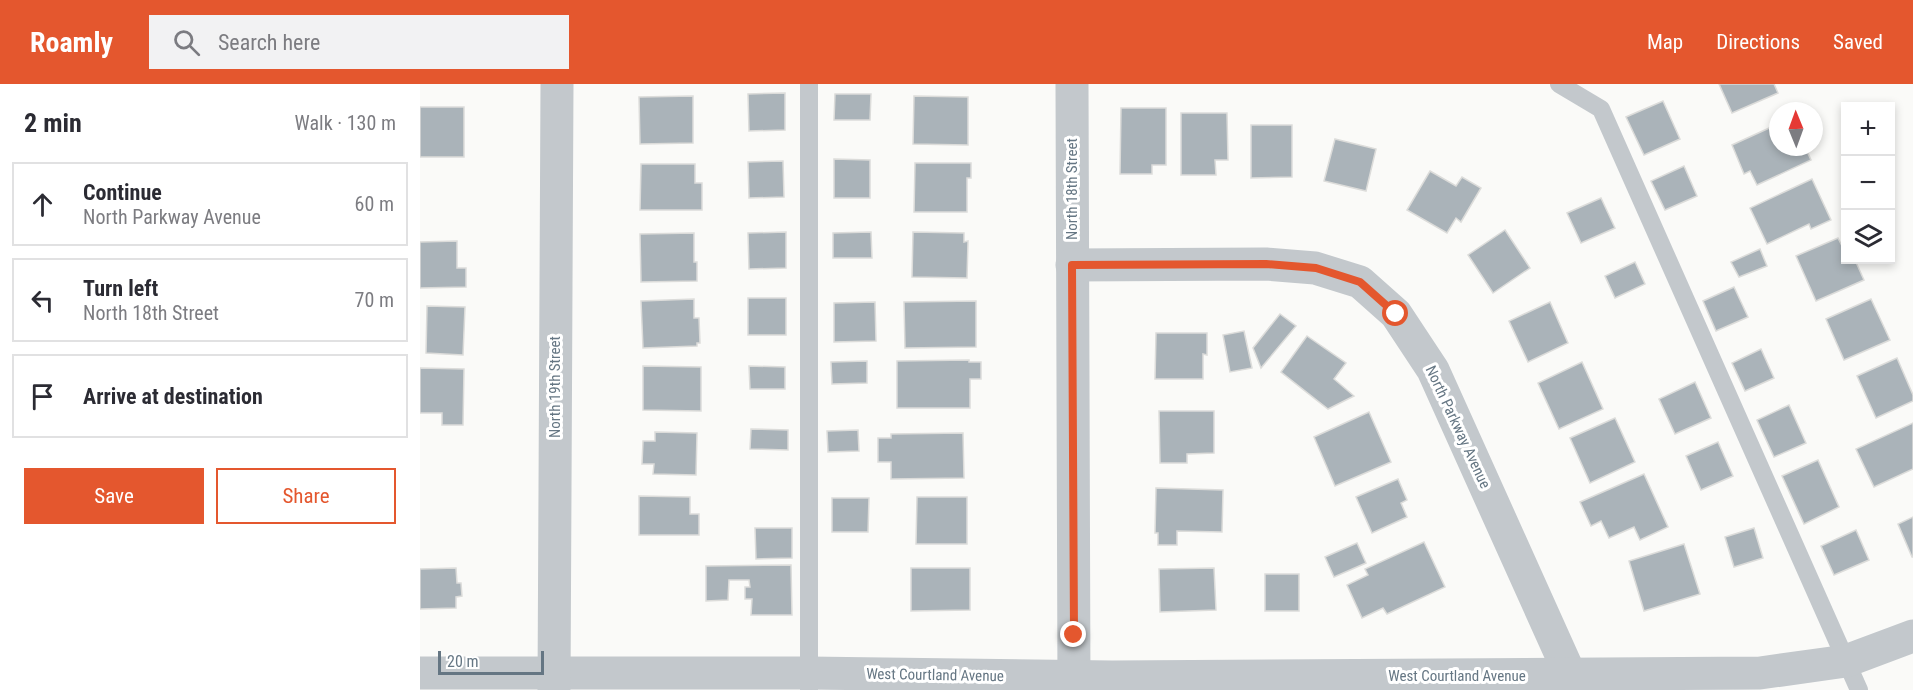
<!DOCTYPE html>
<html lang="en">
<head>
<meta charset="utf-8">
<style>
	:root { --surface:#fff; --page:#f2f2f3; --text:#2b2b33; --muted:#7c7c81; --line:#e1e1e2; --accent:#e4572e }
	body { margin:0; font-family:"Roboto Condensed",sans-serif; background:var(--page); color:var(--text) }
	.controls { position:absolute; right:18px; top:18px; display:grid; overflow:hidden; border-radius:0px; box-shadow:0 3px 9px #0003 }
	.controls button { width:54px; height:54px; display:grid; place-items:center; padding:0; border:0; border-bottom:2px solid var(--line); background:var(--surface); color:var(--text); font:30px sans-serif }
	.compass { position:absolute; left:1349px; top:18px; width:54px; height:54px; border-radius:50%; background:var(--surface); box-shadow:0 3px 9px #0003; rotate:359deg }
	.scale { position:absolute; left:18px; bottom:15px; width:106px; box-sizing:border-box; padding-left:6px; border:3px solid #657683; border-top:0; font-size:16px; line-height:21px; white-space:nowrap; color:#657683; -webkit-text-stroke:4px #fff; paint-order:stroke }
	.stop { position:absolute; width:18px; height:18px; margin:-14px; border:4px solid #e4572e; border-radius:50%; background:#fff }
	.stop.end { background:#e4572e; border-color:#fff; box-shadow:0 2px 6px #0008 }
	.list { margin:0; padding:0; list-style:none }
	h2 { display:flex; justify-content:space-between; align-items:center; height:78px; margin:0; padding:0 24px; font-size:26px }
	h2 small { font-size:20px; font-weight:400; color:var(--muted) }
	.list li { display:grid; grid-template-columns:39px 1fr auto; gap:18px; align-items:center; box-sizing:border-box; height:84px; margin:0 12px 12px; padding:0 12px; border:2px solid var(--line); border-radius:0px }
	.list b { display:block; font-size:22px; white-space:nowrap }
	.list p { margin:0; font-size:20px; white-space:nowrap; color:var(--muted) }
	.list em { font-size:20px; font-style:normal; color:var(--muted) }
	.actions { display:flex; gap:12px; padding:18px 24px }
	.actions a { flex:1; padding:14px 0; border:2px solid var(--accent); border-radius:0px; text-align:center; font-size:21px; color:var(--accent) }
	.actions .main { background:var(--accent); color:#fff }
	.icon { flex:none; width:33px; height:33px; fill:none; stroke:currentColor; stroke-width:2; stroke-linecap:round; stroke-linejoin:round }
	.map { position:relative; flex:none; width:1493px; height:606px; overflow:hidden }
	header { display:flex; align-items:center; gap:36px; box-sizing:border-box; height:84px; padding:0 30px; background:var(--accent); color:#fff }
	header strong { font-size:28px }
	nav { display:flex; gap:33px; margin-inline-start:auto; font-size:21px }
	.search { width:420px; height:54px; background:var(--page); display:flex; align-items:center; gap:15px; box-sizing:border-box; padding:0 21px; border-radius:0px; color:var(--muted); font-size:22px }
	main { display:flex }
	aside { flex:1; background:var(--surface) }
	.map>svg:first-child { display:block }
	.building { fill:#aab3b9; stroke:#dcdcda; stroke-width:1.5 }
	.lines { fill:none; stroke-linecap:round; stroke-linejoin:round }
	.service { stroke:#c3c8cc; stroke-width:18 }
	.minor { stroke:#c3c8cc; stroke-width:33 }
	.route { stroke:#e4572e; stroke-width:8 }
	.labels { text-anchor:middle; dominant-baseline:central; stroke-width:6; stroke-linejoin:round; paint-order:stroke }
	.street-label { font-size:15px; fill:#657683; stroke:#fff }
</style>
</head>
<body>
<header>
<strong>Roamly</strong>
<div class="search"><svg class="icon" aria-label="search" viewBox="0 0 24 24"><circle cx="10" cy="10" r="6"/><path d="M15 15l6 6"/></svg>Search here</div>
<nav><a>Map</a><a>Directions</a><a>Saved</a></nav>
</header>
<main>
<aside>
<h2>2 min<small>Walk · 130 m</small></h2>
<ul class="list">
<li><svg class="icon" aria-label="ahead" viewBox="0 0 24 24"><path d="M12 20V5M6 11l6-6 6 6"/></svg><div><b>Continue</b><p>North Parkway Avenue</p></div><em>60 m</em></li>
<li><svg class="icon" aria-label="left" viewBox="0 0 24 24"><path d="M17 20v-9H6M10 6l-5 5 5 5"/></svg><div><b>Turn left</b><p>North 18th Street</p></div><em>70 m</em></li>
<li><svg class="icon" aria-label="arrive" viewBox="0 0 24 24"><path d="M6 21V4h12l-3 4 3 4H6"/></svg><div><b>Arrive at destination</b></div></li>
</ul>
<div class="actions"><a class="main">Save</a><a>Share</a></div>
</aside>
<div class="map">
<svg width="1493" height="606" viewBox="0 0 1493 606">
	<rect width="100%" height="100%" fill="#fafaf8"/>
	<!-- building -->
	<g class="building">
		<path d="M 1299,0 L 1354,0 L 1358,9 L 1312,29 Z"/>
		<path d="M 365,9 L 365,46 L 329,47 L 328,10 Z"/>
		<path d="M 415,10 L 451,10 L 450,36 L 414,36 Z"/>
		<path d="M 273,12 L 273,59 L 220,60 L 219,13 Z"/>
		<path d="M 494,12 L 548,13 L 548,61 L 493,60 Z"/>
		<path d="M 1243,17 L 1260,55 L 1224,71 L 1206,33 Z"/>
		<rect x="0" y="23" width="44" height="50"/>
		<path d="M 701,24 L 746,24 L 746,81 L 732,81 L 732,90 L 700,90 Z"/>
		<path d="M 761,29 L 807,29 L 808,76 L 795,76 L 796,91 L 761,91 Z"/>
		<path d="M 1358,40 L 1358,63 L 1385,63 L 1391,76 L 1337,101 L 1330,87 L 1324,90 L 1312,61 Z"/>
		<path d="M 831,41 L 872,41 L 872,93 L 831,94 Z"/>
		<path d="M 915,55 L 956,65 L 946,107 L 904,97 Z"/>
		<path d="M 414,75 L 450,76 L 450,114 L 414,114 Z"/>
		<path d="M 363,77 L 364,113 L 329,114 L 328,78 Z"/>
		<path d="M 495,79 L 551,79 L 551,94 L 547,94 L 547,128 L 494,128 Z"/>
		<path d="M 221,80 L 275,80 L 275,99 L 282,99 L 282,126 L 220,126 Z"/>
		<path d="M 1264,82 L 1277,112 L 1245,126 L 1231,97 Z"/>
		<path d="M 1010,87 L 1036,102 L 1042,93 L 1061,104 L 1041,138 L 1036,134 L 1027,149 L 987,126 Z"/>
		<path d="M 1392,95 L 1411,136 L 1391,145 L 1389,140 L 1347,160 L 1330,124 Z"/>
		<path d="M 1181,114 L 1195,144 L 1161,159 L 1147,129 Z"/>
		<path d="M 1085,146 L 1110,184 L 1073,209 L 1048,171 Z"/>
		<path d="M 366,148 L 366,184 L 329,185 L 328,149 Z"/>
		<path d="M 451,148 L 452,174 L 413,174 L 413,149 Z"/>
		<path d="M 493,148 L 544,149 L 544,158 L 548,157 L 547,194 L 492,193 Z"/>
		<path d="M 274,149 L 274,178 L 277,178 L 277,197 L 221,198 L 220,150 Z"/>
		<path d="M 1418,154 L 1426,170 L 1426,176 L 1429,177 L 1435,176 L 1444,196 L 1396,217 L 1376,172 Z"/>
		<path d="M 37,157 L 37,184 L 46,184 L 46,203 L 0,204 L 0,158 Z"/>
		<path d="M 1340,165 L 1347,182 L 1319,193 L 1311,178 Z"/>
		<path d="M 1215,178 L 1225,200 L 1195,214 L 1185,192 Z"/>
		<path d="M 1314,203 L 1328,233 L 1296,247 L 1283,217 Z"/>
		<rect x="328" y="214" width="38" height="37"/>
		<path d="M 274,215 L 274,234 L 279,234 L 280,259 L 277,259 L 277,262 L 223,264 L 221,217 Z"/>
		<path d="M 1451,215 L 1470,256 L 1424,276 L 1406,235 Z"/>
		<path d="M 556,217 L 556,263 L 485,264 L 484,218 Z"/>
		<path d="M 455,218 L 456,257 L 414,258 L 414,219 Z"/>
		<path d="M 1130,218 L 1148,259 L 1108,278 L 1089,237 Z"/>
		<path d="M 7,222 L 45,223 L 43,271 L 6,269 Z"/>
		<path d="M 860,230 L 876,242 L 841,284 L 833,264 Z"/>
		<path d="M 824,247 L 832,284 L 810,288 L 803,251 Z"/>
		<path d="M 736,249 L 787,249 L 787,271 L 783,270 L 783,295 L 735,295 Z"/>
		<path d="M 887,252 L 926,279 L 914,295 L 934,312 L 908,325 L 861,288 Z"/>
		<path d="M 1341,265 L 1354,294 L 1325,307 L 1312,279 Z"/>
		<path d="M 1477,274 L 1493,311 L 1493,317 L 1456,334 L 1437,292 Z"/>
		<path d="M 549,276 L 549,278 L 561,278 L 561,295 L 550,295 L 550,324 L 477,324 L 477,277 Z"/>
		<path d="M 447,277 L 447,299 L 412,300 L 411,278 Z"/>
		<path d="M 1162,278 L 1183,325 L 1139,345 L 1118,299 Z"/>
		<path d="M 223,282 L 281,283 L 281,327 L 223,326 Z"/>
		<path d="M 329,282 L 365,283 L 365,305 L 330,305 Z"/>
		<path d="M 0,284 L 44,285 L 43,341 L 22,341 L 22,329 L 0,329 Z"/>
		<path d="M 1275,298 L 1291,334 L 1255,350 L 1239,315 Z"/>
		<path d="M 1369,321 L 1386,359 L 1354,373 L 1337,336 Z"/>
		<path d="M 739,327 L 794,327 L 794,369 L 767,370 L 767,379 L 740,379 Z"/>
		<path d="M 949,328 L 971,378 L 915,402 L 894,353 Z"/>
		<path d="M 1195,334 L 1215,378 L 1170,399 L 1150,354 Z"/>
		<path d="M 1493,339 L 1493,385 L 1454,403 L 1436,365 Z"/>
		<path d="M 331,345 L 368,346 L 368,366 L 330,365 Z"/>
		<path d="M 438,346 L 439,367 L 408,368 L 407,347 Z"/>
		<path d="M 235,348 L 277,349 L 276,391 L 233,390 L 234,380 L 222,380 L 223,357 L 235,357 Z"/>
		<path d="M 543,349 L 544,394 L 471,395 L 471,378 L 458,378 L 458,354 L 471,354 L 471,350 Z"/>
		<path d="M 1298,358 L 1313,392 L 1281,406 L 1266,372 Z"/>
		<path d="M 1398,376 L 1419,423 L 1384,440 L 1362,392 Z"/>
		<path d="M 1224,390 L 1248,443 L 1220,456 L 1214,443 L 1189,454 L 1181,437 L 1171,442 L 1160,418 Z"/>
		<path d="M 978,395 L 987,416 L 981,419 L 987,433 L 952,449 L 936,413 Z"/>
		<path d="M 736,404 L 803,406 L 802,448 L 757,447 L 757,461 L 738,461 L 738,449 L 735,449 Z"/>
		<path d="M 219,412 L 270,413 L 270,430 L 279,430 L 279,451 L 219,451 Z"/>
		<path d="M 497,413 L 547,413 L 547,460 L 496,460 Z"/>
		<path d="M 412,414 L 449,414 L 448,448 L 412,448 Z"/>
		<path d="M 1493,433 L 1493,473 L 1492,473 L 1478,440 Z"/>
		<path d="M 335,444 L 372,444 L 372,474 L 336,475 Z"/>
		<path d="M 1334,444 L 1343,474 L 1314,483 L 1305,453 Z"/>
		<path d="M 1436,446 L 1449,476 L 1414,491 L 1401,462 Z"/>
		<path d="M 1004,458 L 1025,503 L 967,530 L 963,524 L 942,534 L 927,501 L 948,491 L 945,485 Z"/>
		<path d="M 937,459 L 946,479 L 914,493 L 905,473 Z"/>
		<path d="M 1264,460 L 1280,510 L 1224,527 L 1209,477 Z"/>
		<path d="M 371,481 L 372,531 L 331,531 L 332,515 L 325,515 L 325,503 L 330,503 L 329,496 L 309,496 L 308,516 L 286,517 L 286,482 Z"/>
		<path d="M 36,484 L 37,499 L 41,499 L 42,512 L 36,513 L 36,524 L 0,525 L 0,485 Z"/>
		<path d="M 491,484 L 550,484 L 550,526 L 491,527 Z"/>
		<path d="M 794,484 L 796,526 L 740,528 L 739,485 Z"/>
		<rect x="845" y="490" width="34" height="37"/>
	</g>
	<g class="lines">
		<!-- service -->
		<g class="service">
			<path d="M 389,0 L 389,606"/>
			<path d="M 1139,0 L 1181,25 L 1439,606"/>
		</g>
		<!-- minor -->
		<g class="minor">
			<path d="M 652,0 L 654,606"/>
			<path d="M 652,181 L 846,180 L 895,184 L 940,198 L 976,230 L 1013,286 L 1157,606"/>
			<path d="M 0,589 L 389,589 L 692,593 L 1340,589 L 1426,577 L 1493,552"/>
			<path d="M 134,606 L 137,0"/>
		</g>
	</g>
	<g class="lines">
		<!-- route -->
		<path class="route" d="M 654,551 L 652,181 L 846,180 L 896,184 L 940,198 L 976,230"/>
	</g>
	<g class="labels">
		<!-- street labels -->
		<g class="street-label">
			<text transform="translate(652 105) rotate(-90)">North 18th Street</text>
			<text transform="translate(135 303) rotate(-90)">North 19th Street</text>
			<text transform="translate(1038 343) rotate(65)">North Parkway Avenue</text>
			<text transform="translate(515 591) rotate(1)">West Courtland Avenue</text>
			<text x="1037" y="592">West Courtland Avenue</text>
		</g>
	</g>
</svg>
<div class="controls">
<button>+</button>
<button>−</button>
<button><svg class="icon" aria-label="layers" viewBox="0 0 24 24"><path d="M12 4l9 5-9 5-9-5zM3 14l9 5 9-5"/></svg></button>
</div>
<svg class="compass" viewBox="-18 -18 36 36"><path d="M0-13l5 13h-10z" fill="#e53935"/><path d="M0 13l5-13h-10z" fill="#7c7c81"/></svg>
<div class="scale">20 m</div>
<div class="stop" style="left:976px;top:230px"></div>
<div class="stop end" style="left:654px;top:551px"></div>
</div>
</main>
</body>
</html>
